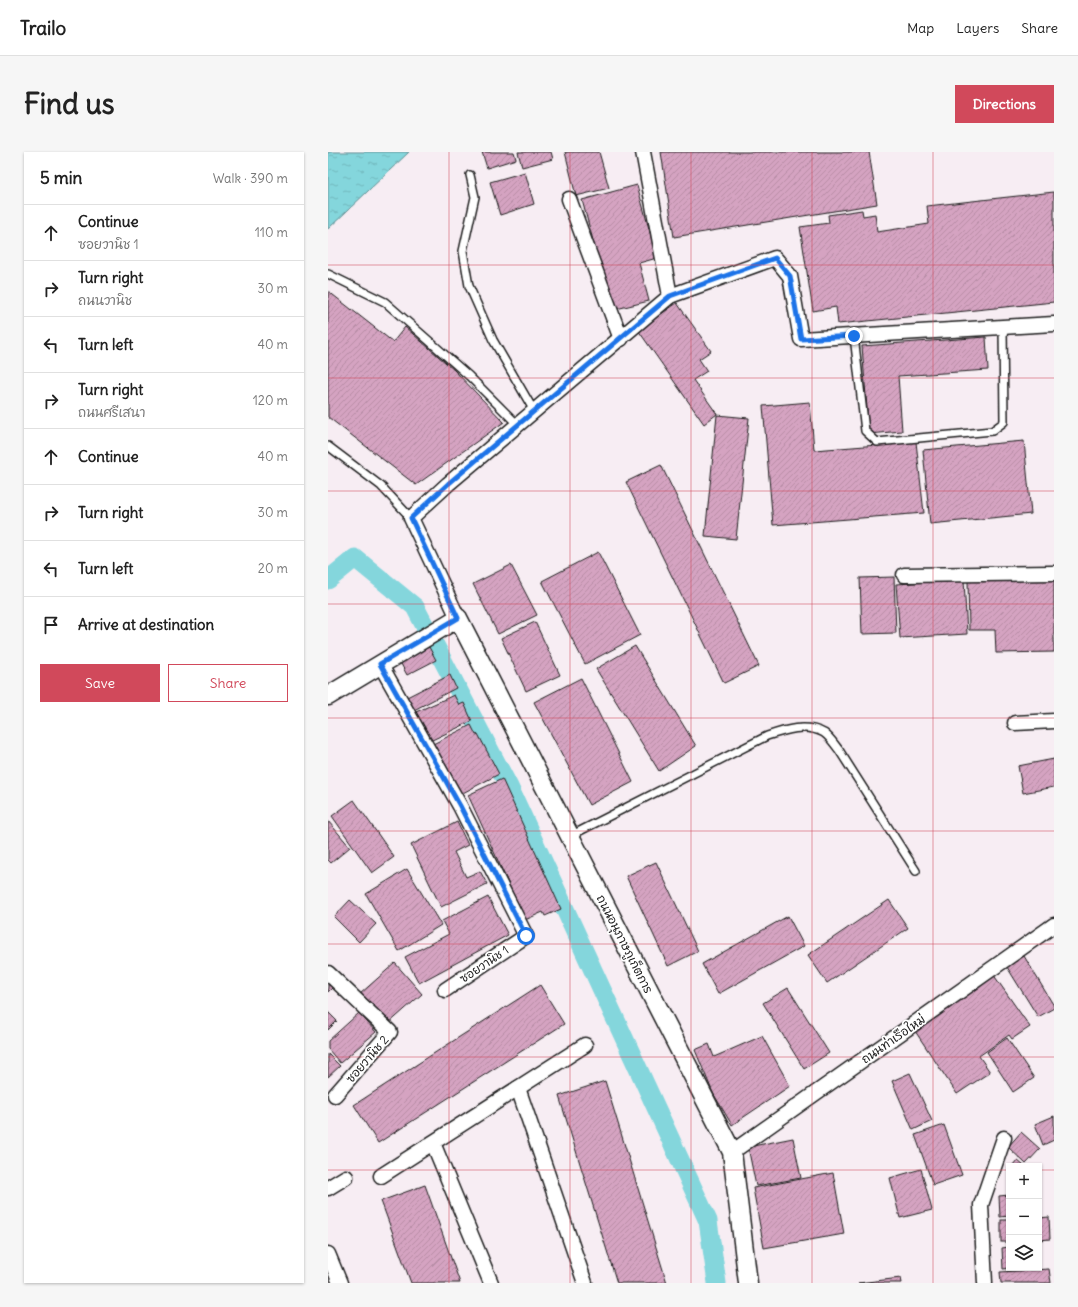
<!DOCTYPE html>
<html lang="en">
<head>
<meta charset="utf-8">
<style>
	:root { --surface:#fff; --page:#f6f6f6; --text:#222; --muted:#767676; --line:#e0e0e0; --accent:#d1495b }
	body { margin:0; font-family:Delius,"Playpen Sans Thai",sans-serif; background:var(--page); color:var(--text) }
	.controls { position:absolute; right:12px; bottom:12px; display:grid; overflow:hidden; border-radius:0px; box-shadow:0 1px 3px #0004 }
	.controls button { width:36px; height:36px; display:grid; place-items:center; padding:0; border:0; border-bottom:1px solid var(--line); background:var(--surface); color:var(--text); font:20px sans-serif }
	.stop { position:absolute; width:12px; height:12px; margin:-9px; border:3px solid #1a73e8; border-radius:50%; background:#fff }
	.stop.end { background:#1a73e8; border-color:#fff; box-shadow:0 1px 4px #0008 }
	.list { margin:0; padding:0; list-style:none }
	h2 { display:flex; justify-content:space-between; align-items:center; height:52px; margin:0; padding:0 16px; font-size:17px }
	h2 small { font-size:13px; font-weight:400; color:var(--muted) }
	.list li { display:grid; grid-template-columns:26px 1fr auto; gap:12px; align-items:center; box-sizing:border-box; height:56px; padding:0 16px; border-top:1px solid var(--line) }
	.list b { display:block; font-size:15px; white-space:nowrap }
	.list p { margin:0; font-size:13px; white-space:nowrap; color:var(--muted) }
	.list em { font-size:13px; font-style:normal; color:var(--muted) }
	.actions { display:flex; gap:8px; padding:12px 16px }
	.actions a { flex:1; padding:9px 0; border:1px solid var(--accent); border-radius:0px; text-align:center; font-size:14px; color:var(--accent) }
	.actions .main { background:var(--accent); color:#fff }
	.icon { flex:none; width:22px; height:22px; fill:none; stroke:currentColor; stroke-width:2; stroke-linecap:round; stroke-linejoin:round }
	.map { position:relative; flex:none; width:726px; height:1131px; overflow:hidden; border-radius:0px }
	header { display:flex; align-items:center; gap:24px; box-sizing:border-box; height:56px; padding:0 20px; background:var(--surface); border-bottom:1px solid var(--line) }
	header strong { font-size:19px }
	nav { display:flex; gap:22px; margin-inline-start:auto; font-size:14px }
	.intro { display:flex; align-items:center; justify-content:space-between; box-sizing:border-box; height:96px; padding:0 24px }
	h1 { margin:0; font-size:28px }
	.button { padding:10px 18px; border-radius:0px; background:var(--accent); color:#fff; font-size:14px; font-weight:700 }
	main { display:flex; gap:24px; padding:0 24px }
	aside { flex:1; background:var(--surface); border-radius:0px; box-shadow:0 1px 3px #0004 }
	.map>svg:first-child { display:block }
	.water { fill:url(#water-ripples); stroke:#5a8c8f }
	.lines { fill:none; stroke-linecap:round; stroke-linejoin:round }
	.canal { stroke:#84d6dc; stroke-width:19 }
	.building { fill:url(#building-hatch); stroke:#1c1c1c }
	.service-casing { stroke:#1c1c1c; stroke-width:10 }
	.minor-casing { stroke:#1c1c1c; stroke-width:17 }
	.tertiary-casing { stroke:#1c1c1c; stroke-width:21 }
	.service { stroke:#fff; stroke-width:7 }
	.minor { stroke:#fff; stroke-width:14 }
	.tertiary { stroke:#fff; stroke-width:18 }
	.route { stroke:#1a73e8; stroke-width:5 }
	.grid { fill:none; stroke:#d1495b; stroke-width:1; stroke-opacity:0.55 }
	.labels { text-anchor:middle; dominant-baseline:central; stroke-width:3.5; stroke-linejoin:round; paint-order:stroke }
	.street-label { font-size:12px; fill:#1c1c1c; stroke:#fff }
</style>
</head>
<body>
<header>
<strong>Trailo</strong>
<nav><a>Map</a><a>Layers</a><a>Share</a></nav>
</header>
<div class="intro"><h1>Find us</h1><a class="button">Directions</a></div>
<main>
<aside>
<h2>5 min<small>Walk · 390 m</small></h2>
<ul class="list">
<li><svg class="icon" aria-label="ahead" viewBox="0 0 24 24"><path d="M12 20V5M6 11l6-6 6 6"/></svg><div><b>Continue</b><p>ซอยวานิช 1</p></div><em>110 m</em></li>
<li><svg class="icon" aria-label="right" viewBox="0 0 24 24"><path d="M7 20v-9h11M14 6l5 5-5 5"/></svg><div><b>Turn right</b><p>ถนนวานิช</p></div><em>30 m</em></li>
<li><svg class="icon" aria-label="left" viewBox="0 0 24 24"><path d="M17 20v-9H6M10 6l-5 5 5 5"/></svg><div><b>Turn left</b></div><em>40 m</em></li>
<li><svg class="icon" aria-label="right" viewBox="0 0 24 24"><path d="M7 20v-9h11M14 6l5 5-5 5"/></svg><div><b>Turn right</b><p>ถนนศรีเสนา</p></div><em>120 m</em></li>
<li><svg class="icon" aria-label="ahead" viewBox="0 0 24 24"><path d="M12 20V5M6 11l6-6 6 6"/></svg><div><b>Continue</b></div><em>40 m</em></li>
<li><svg class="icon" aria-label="right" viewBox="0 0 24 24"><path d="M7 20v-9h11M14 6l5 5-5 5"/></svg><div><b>Turn right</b></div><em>30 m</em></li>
<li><svg class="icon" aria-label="left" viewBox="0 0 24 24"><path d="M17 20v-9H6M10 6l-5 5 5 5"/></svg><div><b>Turn left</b></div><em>20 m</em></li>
<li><svg class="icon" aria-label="arrive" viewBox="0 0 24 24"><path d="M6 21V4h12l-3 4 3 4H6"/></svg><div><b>Arrive at destination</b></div></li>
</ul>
<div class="actions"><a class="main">Save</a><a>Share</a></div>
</aside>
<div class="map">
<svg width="726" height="1131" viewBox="0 0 726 1131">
	<defs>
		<pattern id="water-ripples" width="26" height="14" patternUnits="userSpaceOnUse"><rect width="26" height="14" fill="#84d6dc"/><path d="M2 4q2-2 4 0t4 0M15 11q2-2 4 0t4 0" fill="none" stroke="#71b7bc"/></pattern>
		<pattern id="building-hatch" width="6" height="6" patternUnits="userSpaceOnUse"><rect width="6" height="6" fill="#d5a3c1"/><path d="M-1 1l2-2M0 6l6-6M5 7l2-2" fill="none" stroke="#b68ca5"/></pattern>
	</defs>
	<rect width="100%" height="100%" fill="#f7edf3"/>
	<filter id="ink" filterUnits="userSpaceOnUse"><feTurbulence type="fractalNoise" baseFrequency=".025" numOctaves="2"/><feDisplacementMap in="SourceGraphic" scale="8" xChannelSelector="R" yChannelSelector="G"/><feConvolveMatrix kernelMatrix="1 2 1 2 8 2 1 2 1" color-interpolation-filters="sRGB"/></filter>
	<g filter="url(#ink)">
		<!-- water -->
		<path class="water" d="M 0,0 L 81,0 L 0,77 Z"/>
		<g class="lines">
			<!-- canal -->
			<path class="canal" d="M 0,428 L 27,406 L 87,455 L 181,635 L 380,1069 L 389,1131"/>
		</g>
		<!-- building -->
		<g class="building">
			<path d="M 154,0 L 186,0 L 188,7 L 159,16 Z"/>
			<path d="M 190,0 L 223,0 L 225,7 L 194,15 Z"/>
			<path d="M 237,0 L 271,0 L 281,36 L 248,44 Z"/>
			<path d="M 333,0 L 541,0 L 549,52 L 346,85 Z"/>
			<path d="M 197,20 L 206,52 L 172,63 L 162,30 Z"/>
			<path d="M 309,33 L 329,106 L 311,111 L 321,149 L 284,158 L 254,48 Z"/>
			<path d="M 726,40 L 726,150 L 510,172 L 508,155 L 485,159 L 472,75 L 501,71 L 500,63 L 534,58 L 535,64 L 547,62 L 549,80 L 601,72 L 599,54 Z"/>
			<path d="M 0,139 L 65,190 L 77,175 L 126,218 L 176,270 L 88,333 L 0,265 Z"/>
			<path d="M 349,151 L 383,199 L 371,207 L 379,219 L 365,228 L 389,262 L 376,272 L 310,178 Z"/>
			<path d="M 658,185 L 660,218 L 570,224 L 574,279 L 541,282 L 534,194 Z"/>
			<path d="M 482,250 L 486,298 L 588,290 L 596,361 L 445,373 L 435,254 Z"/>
			<path d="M 389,263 L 421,266 L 408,387 L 377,384 Z"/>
			<path d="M 696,289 L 703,362 L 602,372 L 595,298 Z"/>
			<path d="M 333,313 L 431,514 L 396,531 L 298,330 Z"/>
			<path d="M 270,400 L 312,483 L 257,512 L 214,429 Z"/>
			<path d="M 183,413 L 209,463 L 170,482 L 145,432 Z"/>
			<path d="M 566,425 L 568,481 L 534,482 L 532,426 Z"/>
			<path d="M 726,427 L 726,500 L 668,501 L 667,478 L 641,478 L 640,428 Z"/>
			<path d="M 636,428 L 639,482 L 572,486 L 568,432 Z"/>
			<path d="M 207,470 L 232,523 L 198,539 L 173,486 Z"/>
			<path d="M 307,494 L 368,594 L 331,619 L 268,517 Z"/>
			<path d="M 101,495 L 108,508 L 79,523 L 72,510 Z"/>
			<path d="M 122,523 L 128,536 L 84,559 L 77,546 Z"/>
			<path d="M 253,526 L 305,630 L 261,653 L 206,550 Z"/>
			<path d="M 126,543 L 131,553 L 136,551 L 144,569 L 102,589 L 88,560 Z"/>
			<path d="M 143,573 L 148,583 L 150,582 L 171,622 L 129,644 L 103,593 Z"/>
			<path d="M 726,607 L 726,635 L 695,641 L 690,614 Z"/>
			<path d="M 174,627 L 233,757 L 217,764 L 215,760 L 197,768 L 140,643 Z"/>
			<path d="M 26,648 L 66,705 L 44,721 L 4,664 Z"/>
			<path d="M 0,669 L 22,695 L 3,711 L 0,708 Z"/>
			<path d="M 129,670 L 140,693 L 126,700 L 138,725 L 152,719 L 159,732 L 113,755 L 83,693 Z"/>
			<path d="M 328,710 L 370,799 L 340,814 L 298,724 Z"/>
			<path d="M 79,717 L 113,773 L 71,799 L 38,742 Z"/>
			<path d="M 160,745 L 180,783 L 91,831 L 77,805 L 121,782 L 114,769 Z"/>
			<path d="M 22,748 L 48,772 L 31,790 L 6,765 Z"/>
			<path d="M 561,748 L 580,776 L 499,831 L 480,803 Z"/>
			<path d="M 460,764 L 476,794 L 390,842 L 374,812 Z"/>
			<path d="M 696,804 L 726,854 L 726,856 L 710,865 L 679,815 Z"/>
			<path d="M 67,811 L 94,842 L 59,873 L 32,842 Z"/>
			<path d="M 665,822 L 702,875 L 684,887 L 681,883 L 651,904 L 662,920 L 629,942 L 587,879 L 628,851 L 626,848 Z"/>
			<path d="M 0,827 L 6,834 L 0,840 Z"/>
			<path d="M 212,833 L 236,872 L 50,991 L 26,953 Z"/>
			<path d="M 460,836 L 501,901 L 476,917 L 435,851 Z"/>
			<path d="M 0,860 L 9,869 L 0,878 Z"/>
			<path d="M 31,861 L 48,880 L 12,911 L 0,897 L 0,889 Z"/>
			<path d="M 434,884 L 462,934 L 404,973 L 385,941 L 367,898 L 381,892 L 386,905 Z"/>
			<path d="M 679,886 L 706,926 L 685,940 L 659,900 Z"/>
			<path d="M 0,902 L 12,914 L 0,925 Z"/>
			<path d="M 582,921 L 604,969 L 585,978 L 564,929 Z"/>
			<path d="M 277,929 L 339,1131 L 289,1131 L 231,944 Z"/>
			<path d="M 726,964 L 726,988 L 715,993 L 707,972 Z"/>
			<path d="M 616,973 L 634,1023 L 605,1033 L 587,983 Z"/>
			<path d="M 693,980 L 712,997 L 698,1012 L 680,995 Z"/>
			<path d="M 465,986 L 473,1026 L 428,1034 L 420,995 Z"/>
			<path d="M 689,1008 L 696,1014 L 684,1014 Z"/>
			<path d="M 593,1017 L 604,1058 L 572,1066 L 562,1026 Z"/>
			<path d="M 505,1021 L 516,1082 L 436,1096 L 425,1036 Z"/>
			<path d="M 97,1033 L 132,1131 L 83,1131 L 53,1049 Z"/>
			<path d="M 681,1043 L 681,1064 L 672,1065 L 671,1044 Z"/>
			<path d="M 721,1065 L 722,1087 L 711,1088 L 711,1066 Z"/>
			<rect x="673" y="1068" width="8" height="22"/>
			<path d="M 681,1095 L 681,1116 L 685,1116 L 675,1117 L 674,1096 Z"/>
			<path d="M 721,1117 L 723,1131 L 673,1131 L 672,1120 Z"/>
			<path d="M 573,1126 L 574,1131 L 530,1131 Z"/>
		</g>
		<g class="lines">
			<defs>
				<g id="service">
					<path d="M 142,23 L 147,45 L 135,99 L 141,134 L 165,188 L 206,259"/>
					<path d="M 0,122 L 57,150 L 141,224 L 190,273"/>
					<path d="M 526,184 L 537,279 L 549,290 L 664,279 L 676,270 L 675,175"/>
					<path d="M 0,294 L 53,334 L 83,366"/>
					<path d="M 242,684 L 439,584 C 457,578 478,571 496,581 C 502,585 507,593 511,598 L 588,719"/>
				</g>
				<g id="minor">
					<path d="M 315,0 L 342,144"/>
					<path d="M 241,47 L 293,187"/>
					<path d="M 576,423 L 726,421"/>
					<path d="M 130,466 L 83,366 L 120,332 L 342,144 L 447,106 L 462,124 L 473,187 L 726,172"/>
					<path d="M 52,512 L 132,654 L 198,784 L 117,838"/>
					<path d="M 687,571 L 726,569"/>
					<path d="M 0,821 L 62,880 L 7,943"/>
					<path d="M 190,936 L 257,1131"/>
					<path d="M 105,991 L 163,1131"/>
					<path d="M 404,1000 L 726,773"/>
					<path d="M 53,1024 L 257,893"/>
					<path d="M 0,1036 L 18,1025"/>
					<path d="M 0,1102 L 12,1131"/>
					<path d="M 657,1131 L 653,1053 L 676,986"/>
				</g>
				<path id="tertiary" d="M 0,544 L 130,466 L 404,1000 L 420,1131"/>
			</defs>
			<!-- service casing -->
			<use href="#service" class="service-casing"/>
			<!-- minor casing -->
			<use href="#minor" class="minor-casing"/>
			<!-- tertiary casing -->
			<use href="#tertiary" class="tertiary-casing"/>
			<!-- service -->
			<use href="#service" class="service"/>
			<!-- minor -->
			<use href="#minor" class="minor"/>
			<!-- tertiary -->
			<use href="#tertiary" class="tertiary"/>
		</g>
	</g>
	<g class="lines" filter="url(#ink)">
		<!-- route -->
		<path class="route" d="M 198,784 L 132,654 L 52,512 L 130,466 L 83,366 L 120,332 L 342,144 L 447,106 L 462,124 L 473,187 L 526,184"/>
	</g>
	<!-- grid -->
	<path class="grid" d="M 121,0 L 121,1131M 242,0 L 242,1131M 363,0 L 363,1131M 484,0 L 484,1131M 605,0 L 605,1131M 0,113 L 726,113M 0,226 L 726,226M 0,339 L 726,339M 0,452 L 726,452M 0,566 L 726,566M 0,679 L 726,679M 0,792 L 726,792M 0,905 L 726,905M 0,1018 L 681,1018M 711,1018 L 726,1018"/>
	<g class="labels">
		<!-- street labels -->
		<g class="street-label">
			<text transform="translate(297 792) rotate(63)">ถนนอนุภาษภูเก็ตการ</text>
			<text transform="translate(156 812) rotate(-34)">ซอยวานิช 1</text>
			<text transform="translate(565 887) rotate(-35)">ถนนท่าเรือใหม่</text>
			<text transform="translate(39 907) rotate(-49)">ซอยวานิช 2</text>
		</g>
	</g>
</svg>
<div class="controls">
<button>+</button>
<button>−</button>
<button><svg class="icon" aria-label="layers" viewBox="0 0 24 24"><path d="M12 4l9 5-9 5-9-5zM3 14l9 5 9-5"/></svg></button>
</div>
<div class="stop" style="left:198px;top:784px"></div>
<div class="stop end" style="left:526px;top:184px"></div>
</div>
</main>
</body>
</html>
